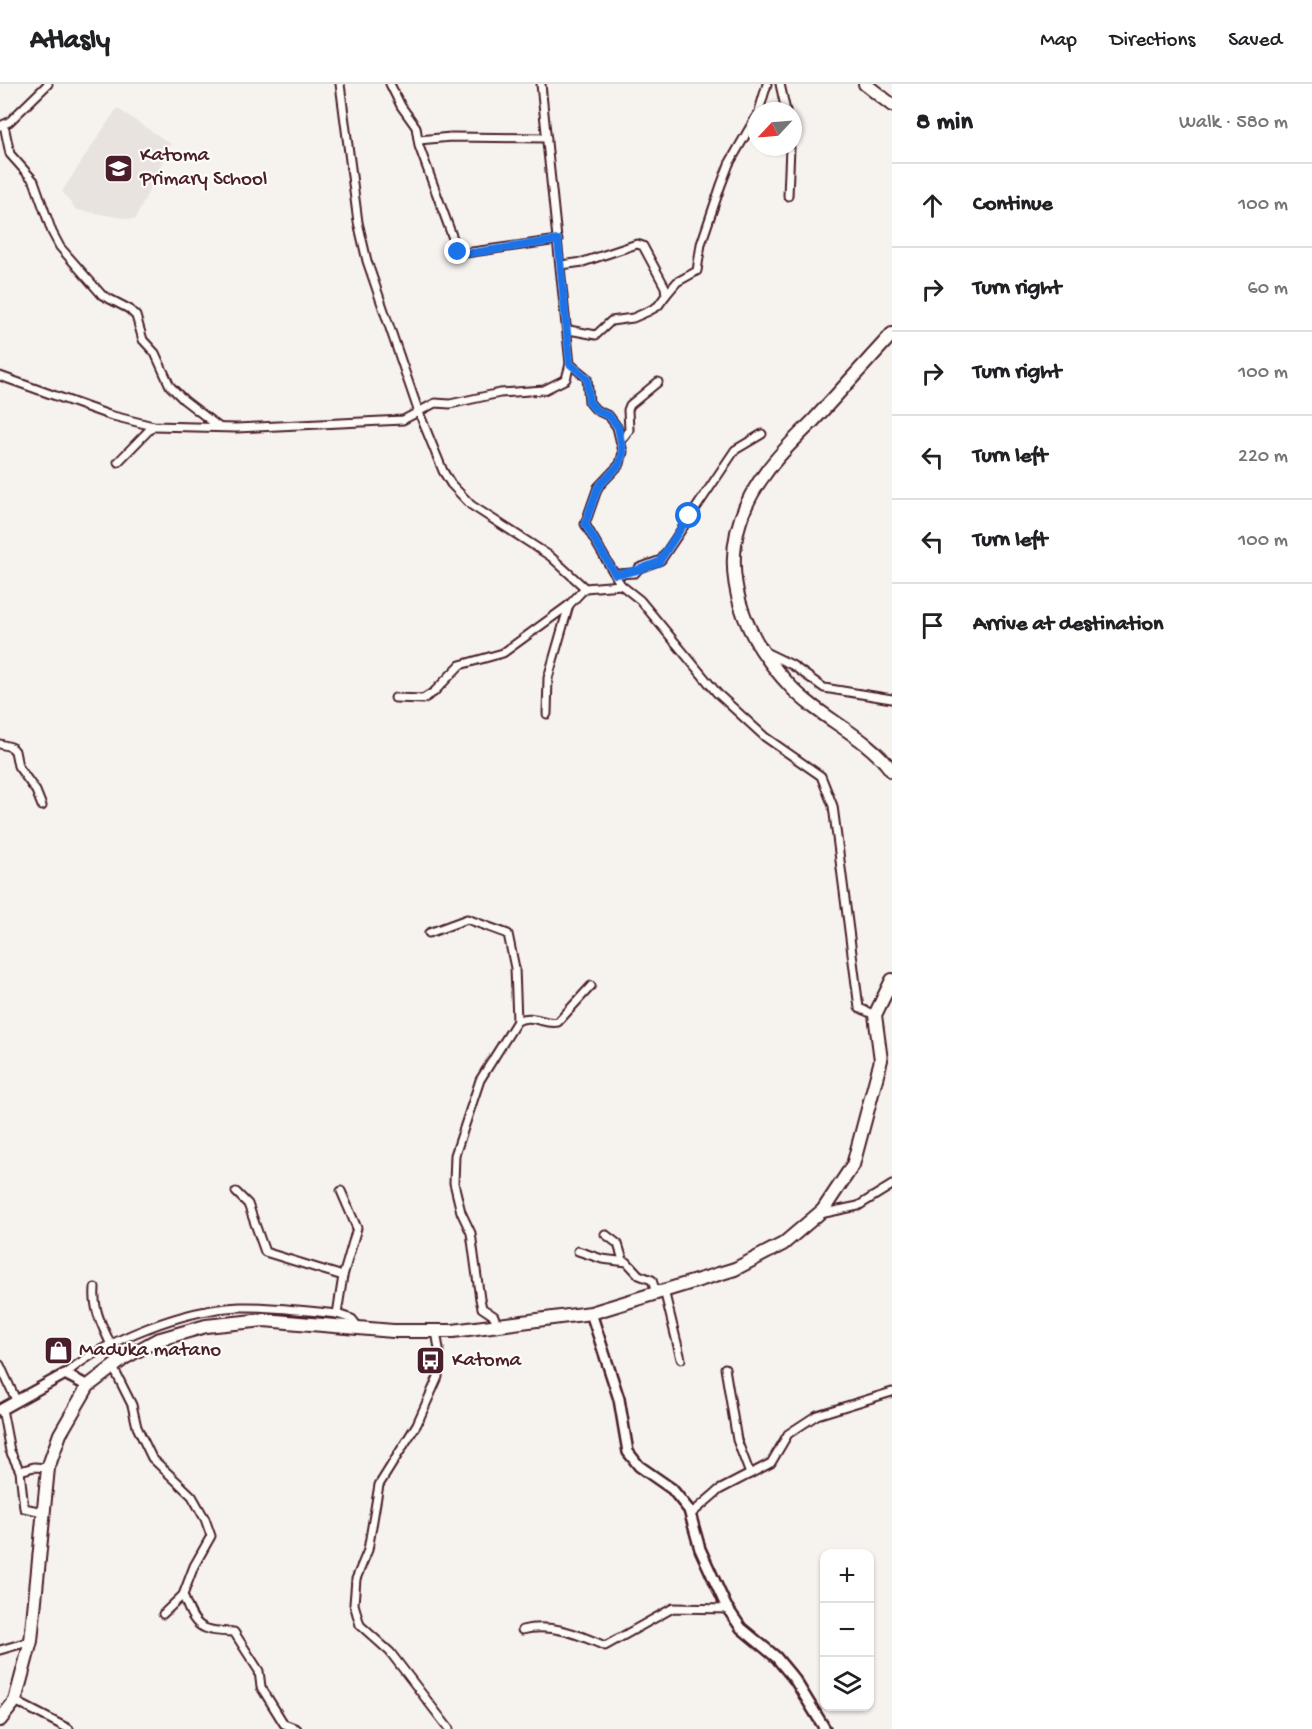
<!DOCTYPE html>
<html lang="en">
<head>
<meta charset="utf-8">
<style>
	:root { --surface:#fff; --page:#f2f2f2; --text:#202124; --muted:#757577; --line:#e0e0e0 }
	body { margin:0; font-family:"Gochi Hand",sans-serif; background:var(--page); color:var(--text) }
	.controls { position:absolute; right:18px; bottom:18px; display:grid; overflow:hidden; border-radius:12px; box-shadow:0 2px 4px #0004 }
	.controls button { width:54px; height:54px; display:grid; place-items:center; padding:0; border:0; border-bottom:2px solid var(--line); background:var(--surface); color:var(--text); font:30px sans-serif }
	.compass { position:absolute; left:748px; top:18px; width:54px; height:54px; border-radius:50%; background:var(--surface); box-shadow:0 2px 4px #0004; rotate:244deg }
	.stop { position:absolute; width:18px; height:18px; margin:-14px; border:4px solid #1a73e8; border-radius:50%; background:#fff }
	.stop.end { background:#1a73e8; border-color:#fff; box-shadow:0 2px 6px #0008 }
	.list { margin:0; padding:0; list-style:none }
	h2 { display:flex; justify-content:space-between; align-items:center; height:78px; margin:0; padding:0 24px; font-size:26px }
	h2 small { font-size:20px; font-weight:400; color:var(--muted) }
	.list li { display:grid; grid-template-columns:39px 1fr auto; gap:18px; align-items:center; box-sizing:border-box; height:84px; padding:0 24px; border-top:2px solid var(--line) }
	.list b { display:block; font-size:22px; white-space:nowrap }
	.list em { font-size:20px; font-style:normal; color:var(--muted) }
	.icon { flex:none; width:33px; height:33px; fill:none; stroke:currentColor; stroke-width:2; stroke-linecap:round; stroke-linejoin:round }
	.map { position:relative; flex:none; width:892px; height:1645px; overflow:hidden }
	header { display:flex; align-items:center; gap:36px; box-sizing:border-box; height:84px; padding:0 30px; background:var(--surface); border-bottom:2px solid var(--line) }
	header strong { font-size:28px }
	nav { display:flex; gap:33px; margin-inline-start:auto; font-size:21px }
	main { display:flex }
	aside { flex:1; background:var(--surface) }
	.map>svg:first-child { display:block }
	.built { fill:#e9e3e0 }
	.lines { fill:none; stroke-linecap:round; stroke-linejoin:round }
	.street-casing { stroke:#4a1f2b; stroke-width:11 }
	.secondary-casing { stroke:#4a1f2b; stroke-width:14 }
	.highway-casing { stroke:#4a1f2b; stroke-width:16 }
	.street { stroke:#fdfcf7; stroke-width:7 }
	.secondary { stroke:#fdfcf7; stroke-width:9 }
	.highway { stroke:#fdfcf7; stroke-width:12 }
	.route { stroke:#1a73e8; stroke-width:8 }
	.labels { text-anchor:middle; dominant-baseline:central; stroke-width:4.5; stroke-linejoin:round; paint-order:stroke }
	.poi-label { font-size:21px; fill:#4a1f2b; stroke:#fdfcf7; text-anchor:start }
</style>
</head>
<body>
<header>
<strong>Atlasly</strong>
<nav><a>Map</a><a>Directions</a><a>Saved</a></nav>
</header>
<main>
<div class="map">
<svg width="892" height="1645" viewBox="0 0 892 1645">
	<rect width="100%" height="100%" fill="#f6f3ef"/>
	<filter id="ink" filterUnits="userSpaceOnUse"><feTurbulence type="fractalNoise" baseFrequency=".0167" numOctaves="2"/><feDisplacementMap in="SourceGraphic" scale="12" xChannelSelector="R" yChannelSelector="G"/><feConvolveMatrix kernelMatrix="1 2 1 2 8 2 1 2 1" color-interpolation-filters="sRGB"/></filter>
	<g filter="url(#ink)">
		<!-- built -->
		<path class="built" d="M 117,24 L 171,60 L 135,136 L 76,126 L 62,107 Z"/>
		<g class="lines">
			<defs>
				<g id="street">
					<path d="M 340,0 L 358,138 L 367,177 L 418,326 L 443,387 L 451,400 L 471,421 L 550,472 L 585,504 L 621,501"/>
					<path d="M 390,0 L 401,22 L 416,43 L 419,62 L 458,168 L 465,169 L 558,156"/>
					<path d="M 541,0 L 570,280 L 587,294 L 589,318 L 596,326 L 609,332 L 617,343 L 623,368 L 620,380 L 598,403 L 585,440 L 621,501 L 640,516 L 717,609 L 765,653 L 821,692 L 833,722 L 859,924 L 875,931"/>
					<path d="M 780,0 L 786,27"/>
					<path d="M 759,27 L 767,0"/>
					<path d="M 0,42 L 9,38 L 48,0"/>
					<path d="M 5,46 L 10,70 L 34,97 L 52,148 L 60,163 L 102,211 L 129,225 L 136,232 L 143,256 L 155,269 L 170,302 L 184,316 L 219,343"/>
					<path d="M 419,56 L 451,53 L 547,54"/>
					<path d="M 788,112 L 790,63"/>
					<path d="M 561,181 L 583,178 L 637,160 L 643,162 L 665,203 L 666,211 L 658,222 L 649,227 L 633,234 L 611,237 L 596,251 L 569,246"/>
					<path d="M 666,211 L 677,198 L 697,187 L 701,160 L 721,101 L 729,80 L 757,31"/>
					<path d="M 0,292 L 109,331 L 153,342 L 236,344 L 403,336 L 435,319 L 450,320 L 500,309 L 544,306 L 566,295 L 570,280"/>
					<path d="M 622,355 L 629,346 L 628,326 L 630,321 L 658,298"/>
					<path d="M 118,378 L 153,342"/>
					<path d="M 615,490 L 635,489 L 639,484 L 661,476 L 735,366 L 762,350"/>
					<path d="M 765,568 L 792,581 L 824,604 L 892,615"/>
					<path d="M 395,614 L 423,615 L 434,608 L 460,581 L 503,569 L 569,521 L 585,504"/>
					<path d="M 547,630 L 548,594 L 569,521"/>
					<path d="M 0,660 L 11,663 L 15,667 L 18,682 L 36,707 L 42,722"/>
					<path d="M 429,849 L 467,835 L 508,850 L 515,884 L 517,937"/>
					<path d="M 236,1108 L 248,1120 L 265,1168 L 343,1192"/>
					<path d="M 820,1130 L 858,1122 L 892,1101"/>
					<path d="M 605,1150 L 618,1160 L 623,1176"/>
					<path d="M 578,1167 L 602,1175 L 627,1178 L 639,1191 L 652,1196 L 656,1209"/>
					<path d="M 95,1204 C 93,1226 102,1241 111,1261"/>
					<path d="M 664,1206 L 681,1275"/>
					<path d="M 337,1230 L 343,1192 L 357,1144 L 341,1107"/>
					<path d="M 497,1241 L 494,1232 L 482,1224 L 480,1215 L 471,1149 L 461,1128 L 454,1099 L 455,1071 L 480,996 L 517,937 C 533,929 543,941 558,938 L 591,902"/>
					<path d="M 436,1247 L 439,1265 L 438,1293 L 417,1340 L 379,1401 L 368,1466 L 356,1495 L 354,1520 L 360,1541 L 390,1568 L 449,1645"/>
					<path d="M 0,1281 L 16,1316"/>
					<path d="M 113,1283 L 132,1321 L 137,1343 L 152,1374 L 192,1412 L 205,1435 L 211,1452 L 194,1482 L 183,1511 L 163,1530"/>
					<path d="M 725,1284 L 737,1356 L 750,1390"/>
					<path d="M 65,1290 C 107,1255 185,1225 240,1223 C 272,1222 305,1227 337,1230 L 352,1235 L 359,1244"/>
					<path d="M 2,1325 L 10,1367 L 20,1387 L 24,1424 L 43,1428"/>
					<path d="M 20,1387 L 34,1383 L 48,1384"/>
					<path d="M 690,1431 L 719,1406 L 771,1379 L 788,1350 L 817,1331 L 892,1308"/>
					<path d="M 183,1511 C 195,1544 200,1547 234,1548 L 259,1587 L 261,1603 L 284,1640 L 297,1645"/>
					<path d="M 522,1546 C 551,1539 578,1550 605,1562 L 673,1524 L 729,1525"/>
					<path d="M 0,1566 L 31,1557"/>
					<path d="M 15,1617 L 69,1645"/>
				</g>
				<g id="secondary">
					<path d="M 591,1229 L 619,1315 L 628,1368 L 639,1382 L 672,1405 L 689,1426 L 700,1465 L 726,1522 L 741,1544 L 776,1573 L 795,1596 L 825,1645"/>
					<path d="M 0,1326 L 65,1290 L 88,1302"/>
				</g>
				<g id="highway">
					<path d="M 865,0 L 892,21"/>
					<path d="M 892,250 C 866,279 839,308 813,337 C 797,353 780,369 767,387 C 710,461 732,541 791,603 C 821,635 866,651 892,687"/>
					<path d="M 0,1636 L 15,1617 L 31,1557 L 48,1384 L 60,1350 L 88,1302 L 126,1273 L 157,1256 L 206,1242 L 264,1236 L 393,1247 L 453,1247 L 591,1229 L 735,1185 L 783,1160 L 823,1126 L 853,1081 L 881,976 L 875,931 L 892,896"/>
				</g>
			</defs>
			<!-- street casing -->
			<use href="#street" class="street-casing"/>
			<!-- secondary casing -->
			<use href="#secondary" class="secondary-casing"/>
			<!-- highway casing -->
			<use href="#highway" class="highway-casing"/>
			<!-- street -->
			<use href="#street" class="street"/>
			<!-- secondary -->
			<use href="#secondary" class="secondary"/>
			<!-- highway -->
			<use href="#highway" class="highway"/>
		</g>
	</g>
	<g class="lines" filter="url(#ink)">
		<!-- route -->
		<path class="route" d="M 458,168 L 465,170 L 558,156 L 570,280 L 587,294 L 589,318 L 596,326 L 609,332 L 618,343 L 623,368 L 620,380 L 598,403 L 585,440 L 615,490 C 632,489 644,484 659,478 L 689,432"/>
	</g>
	<!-- icons -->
	<defs>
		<symbol id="school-square" viewBox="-11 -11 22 22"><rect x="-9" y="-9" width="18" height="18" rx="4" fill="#4a1f2b" stroke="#fdfcf7"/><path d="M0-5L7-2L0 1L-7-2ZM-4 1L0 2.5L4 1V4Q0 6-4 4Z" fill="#fff"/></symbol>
		<symbol id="shop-square" viewBox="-11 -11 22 22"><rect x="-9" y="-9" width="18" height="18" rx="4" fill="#4a1f2b" stroke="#fdfcf7"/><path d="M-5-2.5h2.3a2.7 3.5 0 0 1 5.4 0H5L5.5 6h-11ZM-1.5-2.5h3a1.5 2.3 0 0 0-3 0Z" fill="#fff"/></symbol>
		<symbol id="bus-square" viewBox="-11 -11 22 22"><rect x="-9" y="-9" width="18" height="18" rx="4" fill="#4a1f2b" stroke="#fdfcf7"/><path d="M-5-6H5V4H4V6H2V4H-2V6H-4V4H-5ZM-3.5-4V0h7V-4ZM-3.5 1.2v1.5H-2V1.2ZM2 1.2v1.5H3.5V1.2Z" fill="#fff"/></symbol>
	</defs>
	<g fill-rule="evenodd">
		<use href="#school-square" x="102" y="68" width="33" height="33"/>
		<use href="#shop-square" x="42" y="1250" width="33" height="33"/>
		<use href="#bus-square" x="414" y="1260" width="33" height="33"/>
	</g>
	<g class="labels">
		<!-- poi labels -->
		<g class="poi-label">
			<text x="140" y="72">Katoma<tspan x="140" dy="24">Primary School</tspan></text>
			<text x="79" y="1267">Maduka matano</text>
			<text x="452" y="1277">Katoma</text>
		</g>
	</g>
</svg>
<div class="controls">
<button>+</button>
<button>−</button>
<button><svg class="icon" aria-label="layers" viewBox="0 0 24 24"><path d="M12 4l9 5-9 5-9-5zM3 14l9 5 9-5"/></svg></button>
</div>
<svg class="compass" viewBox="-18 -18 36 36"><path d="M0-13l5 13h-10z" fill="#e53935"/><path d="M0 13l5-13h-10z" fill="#757577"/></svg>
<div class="stop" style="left:689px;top:432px"></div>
<div class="stop end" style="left:458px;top:168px"></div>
</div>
<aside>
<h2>8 min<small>Walk · 580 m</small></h2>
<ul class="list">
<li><svg class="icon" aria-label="ahead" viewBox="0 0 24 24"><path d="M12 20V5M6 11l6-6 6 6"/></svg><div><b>Continue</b></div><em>100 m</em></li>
<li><svg class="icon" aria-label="right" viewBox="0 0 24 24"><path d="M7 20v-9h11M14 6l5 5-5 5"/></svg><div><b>Turn right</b></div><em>60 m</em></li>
<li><svg class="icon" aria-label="right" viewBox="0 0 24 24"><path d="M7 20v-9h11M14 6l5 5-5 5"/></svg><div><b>Turn right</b></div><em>100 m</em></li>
<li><svg class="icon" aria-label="left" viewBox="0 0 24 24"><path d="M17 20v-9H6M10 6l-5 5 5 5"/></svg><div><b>Turn left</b></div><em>220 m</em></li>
<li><svg class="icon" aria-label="left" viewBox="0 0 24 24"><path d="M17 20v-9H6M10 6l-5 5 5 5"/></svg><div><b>Turn left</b></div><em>100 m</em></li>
<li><svg class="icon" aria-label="arrive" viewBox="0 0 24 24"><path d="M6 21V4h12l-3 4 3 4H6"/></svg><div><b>Arrive at destination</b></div></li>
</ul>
</aside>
</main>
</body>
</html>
